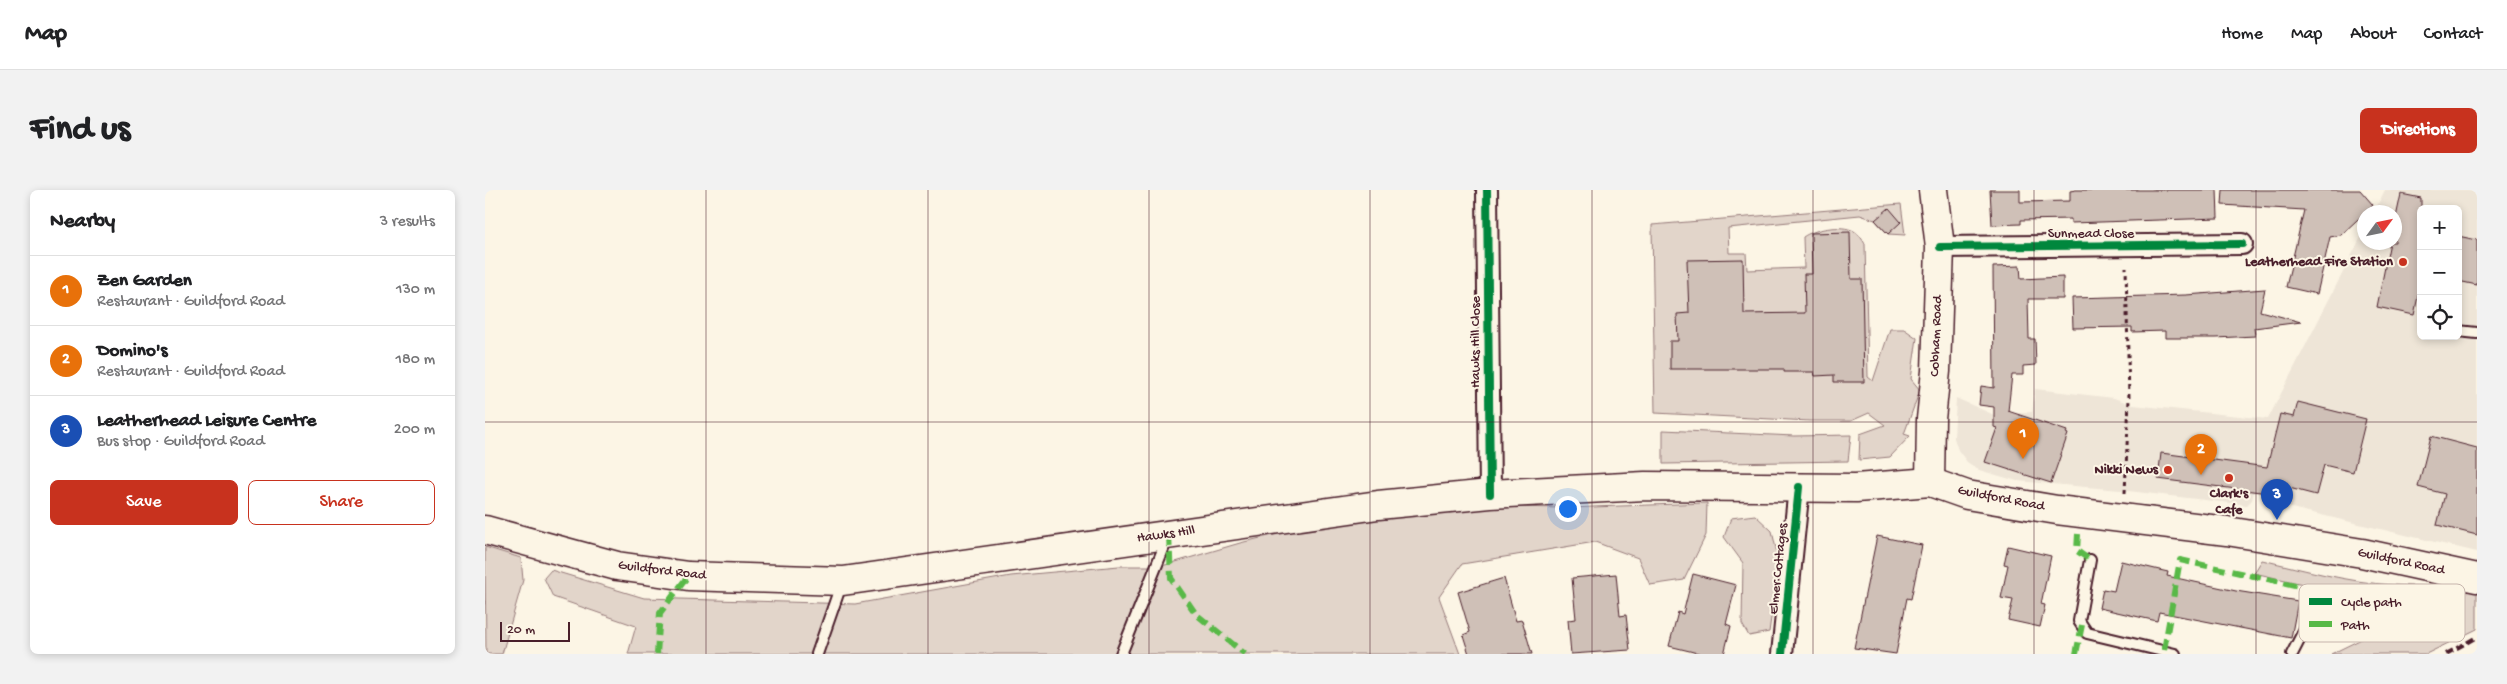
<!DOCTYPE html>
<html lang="en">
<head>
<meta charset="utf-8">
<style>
	:root { --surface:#fff; --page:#f2f2f2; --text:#202124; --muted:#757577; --line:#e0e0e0; --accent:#c8321e }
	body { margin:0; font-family:"Gochi Hand",sans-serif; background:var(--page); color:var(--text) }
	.controls { position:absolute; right:15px; top:15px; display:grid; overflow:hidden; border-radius:8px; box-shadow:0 2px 8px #0003 }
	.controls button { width:45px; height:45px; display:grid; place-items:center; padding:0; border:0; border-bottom:1px solid var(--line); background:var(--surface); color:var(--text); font:25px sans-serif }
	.compass { position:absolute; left:1872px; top:15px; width:45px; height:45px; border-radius:50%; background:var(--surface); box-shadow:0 2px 8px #0003; rotate:57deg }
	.scale { position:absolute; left:15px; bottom:12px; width:70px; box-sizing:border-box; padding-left:5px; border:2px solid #4a1f2b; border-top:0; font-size:14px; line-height:18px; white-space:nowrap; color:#4a1f2b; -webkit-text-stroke:4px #fcf5e5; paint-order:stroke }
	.you { position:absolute; left:1082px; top:318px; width:18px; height:18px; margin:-12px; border:4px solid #fff; border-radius:50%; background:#1a73e8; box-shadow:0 0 0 8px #1a73e833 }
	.badge { display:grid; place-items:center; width:32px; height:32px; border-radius:50%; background:var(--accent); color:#fff; font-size:16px; font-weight:700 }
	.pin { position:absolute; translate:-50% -41px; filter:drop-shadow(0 1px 2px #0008) }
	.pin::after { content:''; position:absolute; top:26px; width:18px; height:15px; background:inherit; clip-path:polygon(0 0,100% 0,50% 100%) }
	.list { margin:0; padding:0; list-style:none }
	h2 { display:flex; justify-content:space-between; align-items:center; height:65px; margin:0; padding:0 20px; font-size:21px }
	h2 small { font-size:16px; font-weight:400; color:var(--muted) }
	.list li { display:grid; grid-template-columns:32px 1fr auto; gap:15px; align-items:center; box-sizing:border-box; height:70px; padding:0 20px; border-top:1px solid var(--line) }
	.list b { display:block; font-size:19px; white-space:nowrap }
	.list p { margin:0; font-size:16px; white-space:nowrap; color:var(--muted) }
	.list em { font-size:16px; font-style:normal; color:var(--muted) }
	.actions { display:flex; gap:10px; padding:15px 20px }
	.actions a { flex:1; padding:11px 0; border:1px solid var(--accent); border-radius:8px; text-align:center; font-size:18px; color:var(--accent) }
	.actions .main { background:var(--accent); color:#fff }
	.icon { flex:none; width:28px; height:28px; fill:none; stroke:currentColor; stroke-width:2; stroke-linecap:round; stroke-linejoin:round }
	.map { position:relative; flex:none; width:1992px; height:464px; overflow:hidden; border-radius:8px }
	header { display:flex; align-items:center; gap:30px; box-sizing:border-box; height:70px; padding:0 25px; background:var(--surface); border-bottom:1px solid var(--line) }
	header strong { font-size:24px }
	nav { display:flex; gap:28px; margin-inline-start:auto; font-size:18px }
	.intro { display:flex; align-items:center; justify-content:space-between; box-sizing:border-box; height:120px; padding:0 30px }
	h1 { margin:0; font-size:35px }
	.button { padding:12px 22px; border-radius:8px; background:var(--accent); color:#fff; font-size:18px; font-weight:700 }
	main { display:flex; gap:30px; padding:0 30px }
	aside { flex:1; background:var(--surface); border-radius:8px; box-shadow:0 2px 8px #0003 }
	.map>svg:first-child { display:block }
	.built { fill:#eee5d7; fill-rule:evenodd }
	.green { fill:#e2d5ca; stroke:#967a7a }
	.building { fill:#cfc0b7; stroke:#4a1f2b }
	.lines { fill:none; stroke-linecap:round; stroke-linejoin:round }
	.lane-casing { stroke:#4a1f2b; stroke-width:14 }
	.street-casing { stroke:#4a1f2b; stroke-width:24 }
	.secondary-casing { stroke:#4a1f2b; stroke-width:31 }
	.path { stroke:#4a1f2b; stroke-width:3; stroke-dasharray:4 4; stroke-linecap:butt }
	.lane { stroke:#fcf5e5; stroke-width:10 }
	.street { stroke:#fcf5e5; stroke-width:20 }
	.secondary { stroke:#fcf5e5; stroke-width:28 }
	.rail { stroke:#4a1f2b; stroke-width:4; stroke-dasharray:8 4; stroke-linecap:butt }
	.quiet { stroke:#58b947; stroke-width:6; stroke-dasharray:12 6; stroke-linecap:butt }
	.cycleway-casing { stroke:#fcf5e5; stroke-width:11 }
	.cycleway { stroke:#00873e; stroke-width:8 }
	.grid { fill:none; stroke:#4a1f2b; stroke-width:1; stroke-opacity:0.55 }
	.poi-dot { fill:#c8321e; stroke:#fcf5e5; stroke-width:2 }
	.labels { text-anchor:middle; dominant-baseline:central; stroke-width:4; stroke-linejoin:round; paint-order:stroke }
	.street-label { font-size:14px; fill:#4a1f2b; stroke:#fcf5e5 }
	.poi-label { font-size:14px; font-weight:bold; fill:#4a1f2b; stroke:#fcf5e5; text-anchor:end }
	.key { fill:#fcf5e5; stroke:#c7b5ad; stroke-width:1 }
	.key-label { font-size:14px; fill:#4a1f2b }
</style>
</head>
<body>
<header>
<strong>Map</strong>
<nav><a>Home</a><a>Map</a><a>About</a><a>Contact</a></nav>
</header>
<div class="intro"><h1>Find us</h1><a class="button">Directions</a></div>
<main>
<aside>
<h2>Nearby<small>3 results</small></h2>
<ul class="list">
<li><span class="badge" style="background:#e8710a">1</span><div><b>Zen Garden</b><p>Restaurant · Guildford Road</p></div><em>130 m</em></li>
<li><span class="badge" style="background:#e8710a">2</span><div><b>Domino's</b><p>Restaurant · Guildford Road</p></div><em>180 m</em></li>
<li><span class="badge" style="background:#1a4fb4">3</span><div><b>Leatherhead Leisure Centre</b><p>Bus stop · Guildford Road</p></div><em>200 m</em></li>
</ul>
<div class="actions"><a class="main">Save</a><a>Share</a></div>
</aside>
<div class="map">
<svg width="1992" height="464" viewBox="0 0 1992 464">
	<rect width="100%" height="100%" fill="#fcf5e5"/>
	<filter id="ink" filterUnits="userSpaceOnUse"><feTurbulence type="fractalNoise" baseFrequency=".02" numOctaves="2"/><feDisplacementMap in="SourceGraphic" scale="10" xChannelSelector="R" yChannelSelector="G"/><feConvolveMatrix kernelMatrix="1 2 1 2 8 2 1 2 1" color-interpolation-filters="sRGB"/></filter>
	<g filter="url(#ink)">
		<!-- built -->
		<path class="built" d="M 1900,0 L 1992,0 L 1992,362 L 1781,312 L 1783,303 L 1769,301 L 1767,310 L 1762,315 L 1635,300 L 1532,291 L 1494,280 L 1482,272 L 1473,260 L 1469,248 L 1471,208 L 1509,225 L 1547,222 L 1550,199 L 1629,208 L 1648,215 L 1783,229 L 1879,41 L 1880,52 L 1910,52 L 1910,22 L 1889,22 ZM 1936,19 L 1973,19 L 1973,146 L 1936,146 Z"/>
		<!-- green -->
		<g class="green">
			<path d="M 1416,14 L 1420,45 L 1403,44 L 1390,30 L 1375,25 L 1243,38 L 1244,63 L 1261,63 L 1262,80 L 1319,78 L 1318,47 C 1329,39 1356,34 1369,41 C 1374,44 1377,49 1380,54 L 1383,187 L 1388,191 L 1405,139 L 1419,139 L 1432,148 L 1426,189 L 1435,200 L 1419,244 L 1425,246 L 1405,267 L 1374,270 L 1375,244 L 1400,235 L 1384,223 L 1366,231 L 1325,231 L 1170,223 L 1167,35 Z"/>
			<path d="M 1178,240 L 1309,246 L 1366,245 L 1363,271 L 1178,274 Z"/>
			<path d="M 1222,313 L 1221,345 L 1199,390 L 1165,395 L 1153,368 L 1110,352 L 977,374 L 954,407 L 975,464 L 143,464 L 151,436 L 68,407 L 59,388 L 66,380 L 159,408 L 370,414 L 526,386 L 634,376 L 677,376 L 755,353 L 874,324 L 970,316 L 1079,318 Z"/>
			<path d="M 1270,325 L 1287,341 L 1294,372 L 1284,442 L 1264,446 L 1257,434 L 1258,373 L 1239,347 L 1246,328 Z"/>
			<path d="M 0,357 L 36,368 L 38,390 L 17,464 L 1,464 Z"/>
			<path d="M 1777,370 C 1820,380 1863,392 1907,395 C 1936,397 1963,396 1992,400 L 1992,439 L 1941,464 L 1846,464 L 1960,408 L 1894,411 L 1769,383 Z"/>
		</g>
		<!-- building -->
		<g class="building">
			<path d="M 1505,0 L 1535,0 L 1535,12 L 1585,11 L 1585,1 L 1591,0 L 1732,0 L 1733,28 L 1586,33 L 1586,29 L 1536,30 L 1536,34 L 1507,35 Z"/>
			<path d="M 1738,0 L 1875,0 L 1888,15 L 1856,45 L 1845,47 L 1832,104 L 1801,97 L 1819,20 L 1737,15 Z"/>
			<path d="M 1916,4 L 1936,8 L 1936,92 L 1929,125 L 1892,117 L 1905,52 L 1910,52 L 1910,32 Z"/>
			<path d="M 1404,18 L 1416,32 L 1403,44 L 1390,30 Z"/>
			<path d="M 1365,42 L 1366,89 L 1377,89 L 1379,192 L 1349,192 L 1349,185 L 1330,186 L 1329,182 L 1299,182 L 1299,179 L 1185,179 L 1185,151 L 1193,151 L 1192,124 L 1204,123 L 1202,70 L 1258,69 L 1259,124 L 1320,123 L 1319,84 L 1327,84 L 1326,43 Z"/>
			<path d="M 1973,46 L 1992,50 L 1992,95 L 1973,91 Z"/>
			<path d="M 1535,76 L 1536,89 L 1578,87 L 1578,109 L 1543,109 L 1544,149 L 1550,149 L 1551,175 L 1538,176 L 1538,185 L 1527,185 L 1523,221 L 1582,241 L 1581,243 L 1583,244 L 1566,293 L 1500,272 L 1512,238 L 1509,237 L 1509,217 L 1494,215 L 1496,196 L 1509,198 L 1508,77 Z"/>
			<path d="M 1780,99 L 1775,121 L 1816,132 L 1769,138 L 1770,146 L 1730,148 L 1680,148 L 1680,141 L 1647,142 L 1647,137 L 1588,138 L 1587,108 L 1701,105 Z"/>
			<path d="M 1813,212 L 1881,229 L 1868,282 L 1839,275 L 1831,305 L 1785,293 L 1783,303 L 1673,289 L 1676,263 L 1782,277 L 1795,224 L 1809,227 Z"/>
			<path d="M 1946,246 L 1992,258 L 1992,345 L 1952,335 L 1960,304 L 1933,297 Z"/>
			<path d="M 1392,346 L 1437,355 L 1426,409 L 1422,408 L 1411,464 L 1369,458 Z"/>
			<path d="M 1523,356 L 1566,366 L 1556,414 L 1560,415 L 1555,437 L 1523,430 L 1528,410 L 1516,408 L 1523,375 L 1519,374 Z"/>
			<path d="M 1636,371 L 1683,382 L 1682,386 L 1751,401 L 1813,411 L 1806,448 L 1674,422 L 1672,431 L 1614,418 L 1618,399 L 1629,401 Z"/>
			<path d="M 1131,384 L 1135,426 L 1141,425 L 1145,460 L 1086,464 L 1083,430 L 1091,429 L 1087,388 Z"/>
			<path d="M 1208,384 L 1251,395 L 1241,434 L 1246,436 L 1239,464 L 1217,464 L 1184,456 L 1193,422 L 1198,424 Z"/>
			<path d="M 1019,388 L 1031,431 L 1037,430 L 1047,464 L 984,464 L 978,445 L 985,442 L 973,402 Z"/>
		</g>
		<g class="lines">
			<defs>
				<g id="lane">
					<path d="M 1973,141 L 1992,143"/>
					<path d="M 1605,370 L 1594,431 L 1602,443 L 1690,464"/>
					<path d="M 332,464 L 357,392"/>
					<path d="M 636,464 L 683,347"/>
					<path d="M 1807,464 L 1827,425"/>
				</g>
				<g id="street">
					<path d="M 1002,0 L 1005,304"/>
					<path d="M 1455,57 L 1757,54"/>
					<path d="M 1297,464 L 1314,297"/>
				</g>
				<g id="secondary">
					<path d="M 1445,292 L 1446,229 L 1451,181 L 1455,57 L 1448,0"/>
					<path d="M 0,340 L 132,376 L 203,386 L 358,391 L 893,315 L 1005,304 L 1160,296 L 1371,298 L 1445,292 L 1482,305 L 1572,320 L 1742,341 L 1877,363 L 1992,388"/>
				</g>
			</defs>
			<!-- lane casing -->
			<use href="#lane" class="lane-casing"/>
			<!-- street casing -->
			<use href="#street" class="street-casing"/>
			<!-- secondary casing -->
			<use href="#secondary" class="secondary-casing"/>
			<!-- path -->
			<path class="path" d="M 1640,303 L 1644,209 L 1641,77"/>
			<!-- lane -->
			<use href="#lane" class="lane"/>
			<!-- street -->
			<use href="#street" class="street"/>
			<!-- secondary -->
			<use href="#secondary" class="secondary"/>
			<!-- rail -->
			<path class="rail" d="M 1961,464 L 1992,447"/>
			<!-- quiet -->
			<g class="quiet">
				<path d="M 1593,344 L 1592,361 L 1605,370"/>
				<path d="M 684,345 L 686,388 L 711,424 L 760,464"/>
				<path d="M 1679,460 L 1695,370 L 1819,397 L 1827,425"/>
				<path d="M 172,464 L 175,423 L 203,386"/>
				<path d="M 1591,464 L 1597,435"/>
			</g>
			<defs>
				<g id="cycleway">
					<path d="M 1002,0 L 1005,304"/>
					<path d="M 1455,57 L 1757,54"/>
					<path d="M 1297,464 L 1314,297"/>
				</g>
			</defs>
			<!-- cycleway casing -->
			<use href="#cycleway" class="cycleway-casing"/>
			<!-- cycleway -->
			<use href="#cycleway" class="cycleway"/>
		</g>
	</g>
	<!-- grid -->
	<path class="grid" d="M 221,0 L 221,464M 443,0 L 443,464M 664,0 L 664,464M 885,0 L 885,464M 1107,0 L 1107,464M 1328,0 L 1328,464M 1549,0 L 1549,464M 1771,0 L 1771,464M 0,232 L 1992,232"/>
	<!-- markers -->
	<g class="poi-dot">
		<circle cx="1918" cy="72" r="5"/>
		<circle cx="1683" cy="280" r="5"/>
		<circle cx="1744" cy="288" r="5"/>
	</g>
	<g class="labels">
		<!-- street labels -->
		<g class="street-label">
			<text x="1606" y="44">Sunmead Close</text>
			<text transform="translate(1452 146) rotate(-88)">Cobham Road</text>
			<text transform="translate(991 152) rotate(-90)">Hawks Hill Close</text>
			<text transform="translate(1516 309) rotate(11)">Guildford Road</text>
			<text transform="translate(681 345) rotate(-8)">Hawks Hill</text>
			<text transform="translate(1916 372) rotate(12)">Guildford Road</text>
			<text transform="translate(1294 379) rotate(-84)">Elmer Cottages</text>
			<text transform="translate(177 381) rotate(7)">Guildford Road</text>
		</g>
		<!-- poi labels -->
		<g class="poi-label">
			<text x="1908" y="72">Leatherhead Fire Station</text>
			<text x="1673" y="280">Nikki News</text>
			<text x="1744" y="304" text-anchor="middle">Clark's<tspan x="1744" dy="16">Cafe</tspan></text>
		</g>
	</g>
	<!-- legend -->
	<rect x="1814" y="394" width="166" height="58" rx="8" class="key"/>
	<rect x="1824" y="408" width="23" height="7" fill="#00873e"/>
	<rect x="1824" y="431" width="23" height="6" fill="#58b947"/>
	<g class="key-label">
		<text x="1856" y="416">Cycle path</text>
		<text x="1856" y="439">Path</text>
	</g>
</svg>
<div class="controls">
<button>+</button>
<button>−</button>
<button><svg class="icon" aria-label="locate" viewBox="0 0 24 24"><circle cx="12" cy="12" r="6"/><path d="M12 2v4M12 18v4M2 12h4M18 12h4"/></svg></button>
</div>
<svg class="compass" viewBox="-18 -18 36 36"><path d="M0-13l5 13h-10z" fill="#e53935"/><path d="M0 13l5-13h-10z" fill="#757577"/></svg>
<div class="scale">20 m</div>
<div class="you"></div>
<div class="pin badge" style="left:1538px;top:269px;background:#e8710a">1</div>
<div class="pin badge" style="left:1716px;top:285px;background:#e8710a">2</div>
<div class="pin badge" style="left:1792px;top:330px;background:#1a4fb4">3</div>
</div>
</main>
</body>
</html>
